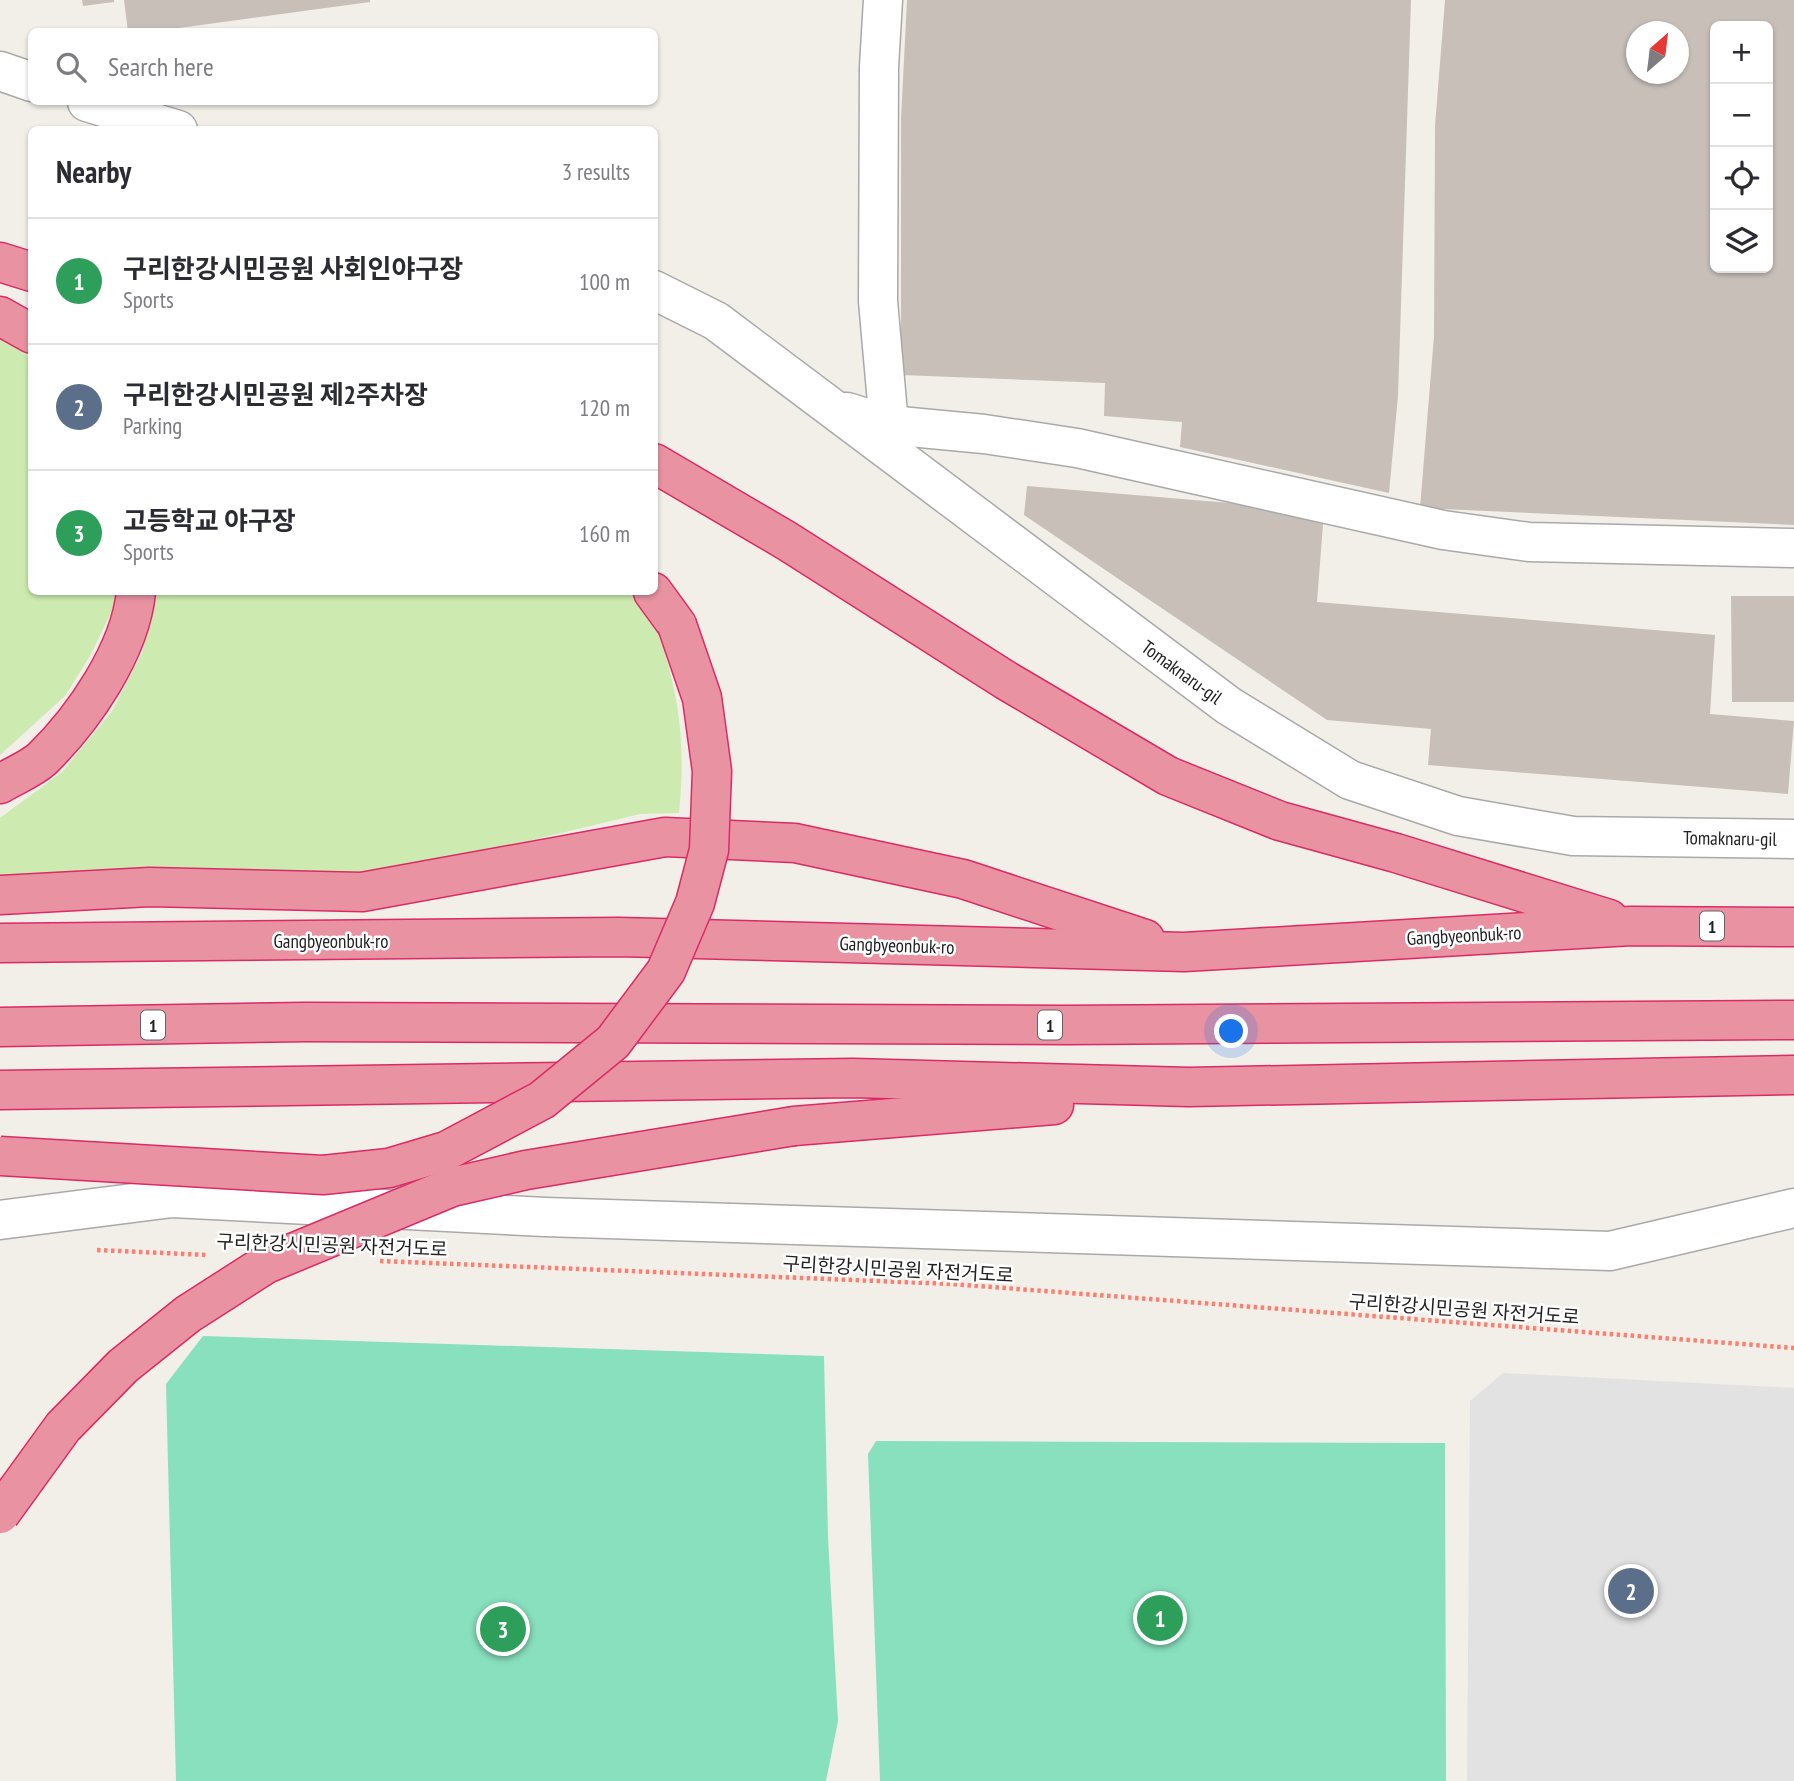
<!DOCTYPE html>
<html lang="en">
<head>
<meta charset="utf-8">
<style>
	:root { --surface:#fff; --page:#f7f7f7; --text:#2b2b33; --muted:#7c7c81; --line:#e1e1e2; --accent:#ea580c }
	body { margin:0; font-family:"PT Sans Narrow","Noto Sans KR",sans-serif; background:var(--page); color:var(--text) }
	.controls { position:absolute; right:21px; top:21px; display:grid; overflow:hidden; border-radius:10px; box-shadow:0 2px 5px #0004 }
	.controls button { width:63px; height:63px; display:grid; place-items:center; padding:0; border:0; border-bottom:2px solid var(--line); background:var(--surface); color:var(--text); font:35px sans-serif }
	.compass { position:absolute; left:1626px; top:21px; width:63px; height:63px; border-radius:50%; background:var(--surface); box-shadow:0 2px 5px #0004; rotate:28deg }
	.you { position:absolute; left:1232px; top:1032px; width:24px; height:24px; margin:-18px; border:5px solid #fff; border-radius:50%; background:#1a73e8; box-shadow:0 0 0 10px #1a73e833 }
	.badge { display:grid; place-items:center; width:46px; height:46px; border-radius:50%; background:var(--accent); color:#fff; font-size:23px; font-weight:700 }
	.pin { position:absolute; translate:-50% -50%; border:4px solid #fff; box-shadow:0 2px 7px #0006 }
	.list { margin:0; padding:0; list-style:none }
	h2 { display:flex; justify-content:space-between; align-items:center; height:91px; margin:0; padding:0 28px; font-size:30px }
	h2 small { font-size:23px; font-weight:400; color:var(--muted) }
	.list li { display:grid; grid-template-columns:46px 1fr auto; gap:21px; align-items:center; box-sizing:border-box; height:126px; padding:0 28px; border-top:2px solid var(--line) }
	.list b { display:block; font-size:26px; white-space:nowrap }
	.list p { margin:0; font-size:23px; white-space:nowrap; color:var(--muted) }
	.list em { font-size:23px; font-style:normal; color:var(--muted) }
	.icon { flex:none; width:38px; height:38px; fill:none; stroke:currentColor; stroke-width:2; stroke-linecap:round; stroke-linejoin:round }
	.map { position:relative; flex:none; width:1794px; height:1781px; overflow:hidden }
	.search { position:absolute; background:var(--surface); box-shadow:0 2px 5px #0004; left:28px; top:28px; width:630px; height:77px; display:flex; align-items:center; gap:18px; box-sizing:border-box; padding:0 24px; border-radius:10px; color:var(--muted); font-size:26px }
	.panel { position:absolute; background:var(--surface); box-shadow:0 2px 5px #0004; left:28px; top:126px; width:630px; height:469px; border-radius:10px }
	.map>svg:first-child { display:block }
	.grass { fill:#cdebb0 }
	.pitch { fill:#88e0be }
	.parking { fill:#e2e2e2 }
	.building { fill:#c7bfb8; fill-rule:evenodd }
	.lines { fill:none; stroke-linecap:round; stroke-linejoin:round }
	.minor-casing { stroke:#a9a9a9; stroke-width:41 }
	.highway-casing { stroke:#dc2a67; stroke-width:41 }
	.path { stroke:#fa8072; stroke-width:4.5; stroke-dasharray:3.5 3.5; stroke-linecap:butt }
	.minor { stroke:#fff; stroke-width:38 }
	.highway { stroke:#e892a2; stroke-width:38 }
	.highway-bridge-casing { stroke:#dc2a67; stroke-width:41; stroke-linecap:butt }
	.highway-bridge { stroke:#e892a2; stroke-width:38 }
	.labels { text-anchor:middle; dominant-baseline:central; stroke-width:5; stroke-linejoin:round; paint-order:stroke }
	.shield { fill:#fff; stroke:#646464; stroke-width:2 }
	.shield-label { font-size:18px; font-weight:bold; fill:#222 }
	.street-label { font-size:19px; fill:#222; stroke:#fff }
</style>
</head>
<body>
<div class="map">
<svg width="1794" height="1781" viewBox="0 0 1794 1781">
	<rect width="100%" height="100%" fill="#f2efe9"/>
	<!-- grass -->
	<g class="grass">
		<path d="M 0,335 L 31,358 L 32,592 L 121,592 L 90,656 L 65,696 L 0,755 Z"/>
		<path d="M 157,592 L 644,592 C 674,672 688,726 679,813 L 640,814 L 471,855 L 386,869 L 316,877 L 0,879 L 0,818 L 62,772 L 112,711 L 142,653 Z"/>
	</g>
	<!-- pitch -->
	<g class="pitch">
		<path d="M 203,1336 L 824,1356 L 828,1537 L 838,1721 L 826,1781 L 176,1781 L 166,1384 Z"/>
		<path d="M 876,1441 L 1445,1443 L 1446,1781 L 880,1781 L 868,1454 Z"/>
	</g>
	<!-- parking -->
	<path class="parking" d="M 1503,1373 L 1794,1388 L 1794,1781 L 1467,1781 L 1470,1401 Z"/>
	<!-- building -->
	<g class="building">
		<path d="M 82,0 L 114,0 L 114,2 L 83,6 Z"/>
		<path d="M 124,0 L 370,0 L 370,2 L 150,32 L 128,32 Z"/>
		<path d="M 907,0 L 1411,0 L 1398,396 L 1389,493 L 1180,447 L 1182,422 L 1104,416 L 1105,383 L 901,375 L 901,119 Z"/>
		<path d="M 1445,0 L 1794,0 L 1794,525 L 1420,508 L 1434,336 L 1435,126 ZM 1715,26 L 1768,26 L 1768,268 L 1715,268 ZM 1636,32 L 1678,32 L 1678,74 L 1636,74 Z"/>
		<path d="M 1027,486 L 1324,511 L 1317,602 L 1715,635 L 1710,714 L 1794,721 L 1788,794 L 1428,765 L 1431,729 L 1327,720 L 1024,515 Z"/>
		<path d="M 1731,596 L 1794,596 L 1794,702 L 1732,702 Z"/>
	</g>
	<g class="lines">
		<defs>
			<g id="minor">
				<path d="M 883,0 L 879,67 L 878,301 L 889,425"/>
				<path d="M 0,71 L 32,82"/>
				<path d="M 87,102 L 178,130"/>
				<path d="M 654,290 L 716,321 L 1229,706 L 1350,780 L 1458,816 L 1573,836 L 1794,839"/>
				<path d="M 847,412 L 889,425 L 984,434 L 1077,448 L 1443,530 L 1529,542 L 1794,548"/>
				<path d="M 0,1220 L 172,1198 L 545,1217 L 1610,1251 L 1794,1208"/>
			</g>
			<g id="highway">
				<path d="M 0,262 L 32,272"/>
				<path d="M 0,316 L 32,334"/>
				<path d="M 654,463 L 787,541 L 1007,681 L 1168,776 L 1280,821 L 1396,853 L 1609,919"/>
				<path d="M 653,592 L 677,625"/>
				<path d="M 0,784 C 13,776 31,769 42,759 C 84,718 130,651 136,592"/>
				<path d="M 0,895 L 150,887 L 362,892 L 665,837 L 795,843 L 963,879 L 1145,939"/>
				<path d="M 0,943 L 619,937 L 1184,952 L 1631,926 L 1794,927"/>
				<path d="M 0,1027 L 305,1022 L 1067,1025 L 1794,1020"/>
				<path d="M 0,1090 L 853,1078 L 1189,1087 L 1794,1075"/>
				<path d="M 794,1126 L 1054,1105"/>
			</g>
		</defs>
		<!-- minor casing -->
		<use href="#minor" class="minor-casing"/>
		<!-- highway casing -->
		<use href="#highway" class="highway-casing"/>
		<!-- path -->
		<g class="path">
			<path d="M 97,1250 L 207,1255"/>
			<path d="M 380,1261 L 952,1284 L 1794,1348"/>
		</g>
		<!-- minor -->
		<use href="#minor" class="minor"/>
		<!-- highway -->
		<use href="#highway" class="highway"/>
		<defs>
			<g id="highway-bridge">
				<path d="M 0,1156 L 323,1175 L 389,1168 L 446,1151 L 542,1100 L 613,1042 L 666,971 L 695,903 L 709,850 L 712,771 L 702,698 L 677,625"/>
				<path d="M 0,1514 L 63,1427 L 123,1366 L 188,1314 L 266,1264 L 452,1187 L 526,1170 L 794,1126"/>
			</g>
		</defs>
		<!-- highway-bridge casing -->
		<use href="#highway-bridge" class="highway-bridge-casing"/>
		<!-- highway-bridge -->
		<use href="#highway-bridge" class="highway-bridge"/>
	</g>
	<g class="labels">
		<!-- shield labels -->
		<g class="shield">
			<rect x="1700" y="911.5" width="24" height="29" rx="5"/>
			<rect x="141" y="1010.5" width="24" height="29" rx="5"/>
			<rect x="1038" y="1010.5" width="24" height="29" rx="5"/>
		</g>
		<g class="shield-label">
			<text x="1712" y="926">1</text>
			<text x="153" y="1025">1</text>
			<text x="1050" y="1025">1</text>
		</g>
		<!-- street labels -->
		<g class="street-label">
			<text transform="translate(1182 672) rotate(36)">Tomaknaru-gil</text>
			<text transform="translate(1730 838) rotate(1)">Tomaknaru-gil</text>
			<text transform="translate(1464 935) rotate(-3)">Gangbyeonbuk-ro</text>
			<text x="331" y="941">Gangbyeonbuk-ro</text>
			<text transform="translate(897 945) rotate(2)">Gangbyeonbuk-ro</text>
			<text transform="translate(332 1245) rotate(2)">구리한강시민공원 자전거도로</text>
			<text transform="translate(898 1269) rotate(3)">구리한강시민공원 자전거도로</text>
			<text transform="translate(1464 1309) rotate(4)">구리한강시민공원 자전거도로</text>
		</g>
	</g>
</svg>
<div class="controls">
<button>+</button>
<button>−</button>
<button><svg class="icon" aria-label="locate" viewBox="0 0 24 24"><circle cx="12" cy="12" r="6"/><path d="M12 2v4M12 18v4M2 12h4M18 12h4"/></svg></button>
<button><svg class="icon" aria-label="layers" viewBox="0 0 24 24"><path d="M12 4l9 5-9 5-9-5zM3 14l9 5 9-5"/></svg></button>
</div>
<svg class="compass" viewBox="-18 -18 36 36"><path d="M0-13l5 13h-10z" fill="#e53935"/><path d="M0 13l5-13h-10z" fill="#7c7c81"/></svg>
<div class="you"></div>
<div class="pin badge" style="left:1160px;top:1618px;background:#2e9e5b">1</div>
<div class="pin badge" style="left:1631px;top:1591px;background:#5c6f8a">2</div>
<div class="pin badge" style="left:503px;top:1629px;background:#2e9e5b">3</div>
<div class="search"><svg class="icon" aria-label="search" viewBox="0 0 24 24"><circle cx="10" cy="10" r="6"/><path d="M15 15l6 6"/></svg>Search here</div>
<section class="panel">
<h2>Nearby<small>3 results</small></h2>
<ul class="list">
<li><span class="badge" style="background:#2e9e5b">1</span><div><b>구리한강시민공원 사회인야구장</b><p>Sports</p></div><em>100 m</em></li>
<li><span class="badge" style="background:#5c6f8a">2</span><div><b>구리한강시민공원 제2주차장</b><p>Parking</p></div><em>120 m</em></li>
<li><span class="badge" style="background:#2e9e5b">3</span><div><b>고등학교 야구장</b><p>Sports</p></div><em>160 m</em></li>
</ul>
</section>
</div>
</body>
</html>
